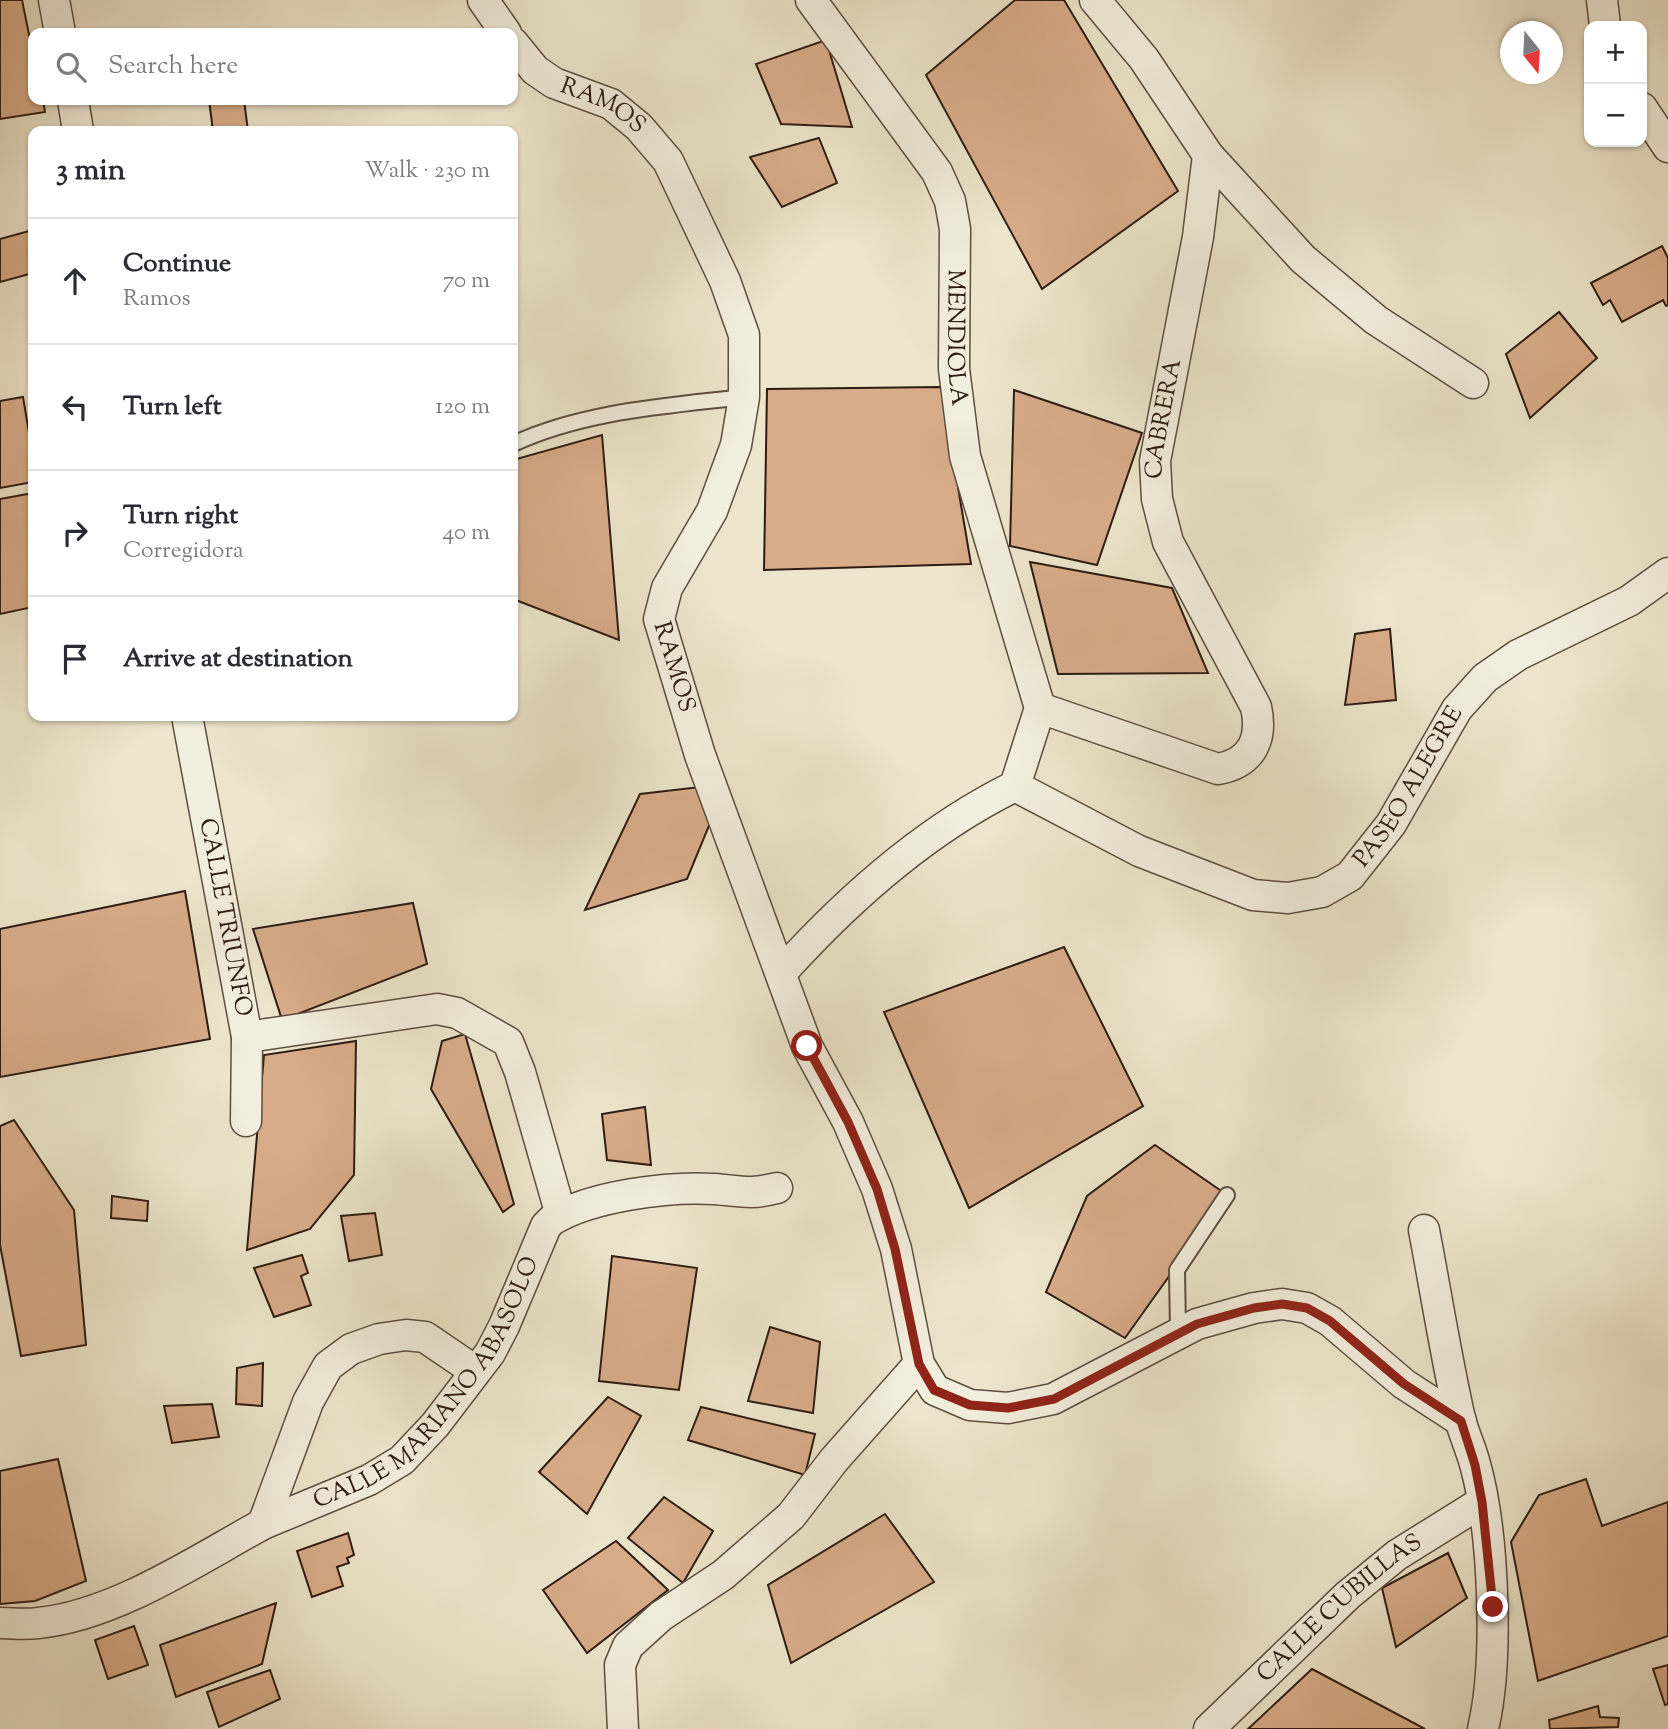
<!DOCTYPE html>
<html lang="en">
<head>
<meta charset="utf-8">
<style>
	:root { --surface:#fff; --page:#f7f7f7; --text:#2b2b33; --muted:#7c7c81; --line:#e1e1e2 }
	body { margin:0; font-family:"Sorts Mill Goudy",serif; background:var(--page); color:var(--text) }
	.controls { position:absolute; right:21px; top:21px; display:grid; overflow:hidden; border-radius:14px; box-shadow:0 2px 5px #0004 }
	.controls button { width:63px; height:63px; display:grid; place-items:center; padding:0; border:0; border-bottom:2px solid var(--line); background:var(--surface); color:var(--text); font:35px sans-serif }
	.compass { position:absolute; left:1500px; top:21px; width:63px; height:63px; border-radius:50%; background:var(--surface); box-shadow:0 2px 5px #0004; rotate:162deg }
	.stop { position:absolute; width:21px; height:21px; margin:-16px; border:5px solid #8f2418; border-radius:50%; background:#fff }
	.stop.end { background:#8f2418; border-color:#fff; box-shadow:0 2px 7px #0008 }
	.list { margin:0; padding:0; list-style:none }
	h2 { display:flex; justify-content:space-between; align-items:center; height:91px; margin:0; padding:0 28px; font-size:30px }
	h2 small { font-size:23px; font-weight:400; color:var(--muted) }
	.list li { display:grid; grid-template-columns:46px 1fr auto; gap:21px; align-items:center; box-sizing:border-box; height:126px; padding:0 28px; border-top:2px solid var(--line) }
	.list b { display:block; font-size:26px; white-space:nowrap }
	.list p { margin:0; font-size:23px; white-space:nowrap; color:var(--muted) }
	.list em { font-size:23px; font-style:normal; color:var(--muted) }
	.icon { flex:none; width:38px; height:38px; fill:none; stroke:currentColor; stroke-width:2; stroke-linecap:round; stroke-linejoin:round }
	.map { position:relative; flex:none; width:1668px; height:1729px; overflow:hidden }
	.search { position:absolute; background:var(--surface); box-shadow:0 2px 5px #0004; left:28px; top:28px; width:490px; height:77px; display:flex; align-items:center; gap:18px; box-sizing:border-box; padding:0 24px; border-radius:14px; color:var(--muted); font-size:26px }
	.panel { position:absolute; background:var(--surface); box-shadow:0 2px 5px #0004; left:28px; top:126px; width:490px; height:595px; border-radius:14px }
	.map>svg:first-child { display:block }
	.building { fill:#d8ac89; stroke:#2e1c13; stroke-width:2 }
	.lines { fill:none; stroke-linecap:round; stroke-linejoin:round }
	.lane-casing { stroke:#5e4e41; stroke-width:18 }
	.street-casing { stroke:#5e4e41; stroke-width:33 }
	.lane { stroke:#f3efde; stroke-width:14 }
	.street { stroke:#f3efde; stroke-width:30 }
	.route { stroke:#8f2418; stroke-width:9 }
	.labels { text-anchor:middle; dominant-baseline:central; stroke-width:6; stroke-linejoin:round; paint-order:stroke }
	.street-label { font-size:24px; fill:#2e1c13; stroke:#f3efde }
</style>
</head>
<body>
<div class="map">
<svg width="1668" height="1729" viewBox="0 0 1668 1729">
	<rect width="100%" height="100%" fill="#ede6cc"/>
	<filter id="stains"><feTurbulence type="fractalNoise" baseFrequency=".00286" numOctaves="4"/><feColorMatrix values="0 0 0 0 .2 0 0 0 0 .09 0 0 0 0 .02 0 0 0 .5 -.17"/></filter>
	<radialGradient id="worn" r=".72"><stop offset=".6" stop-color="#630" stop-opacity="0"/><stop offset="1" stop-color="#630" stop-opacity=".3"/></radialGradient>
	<!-- building -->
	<g class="building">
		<path d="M 0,0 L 22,0 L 33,54 L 33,100 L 43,100 L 45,112 L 0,119 Z"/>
		<path d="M 1015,0 L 1064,0 L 1178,191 L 1042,289 L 926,75 Z"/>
		<path d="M 826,40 L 852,127 L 781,124 L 756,64 Z"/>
		<path d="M 209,100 L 244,100 L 248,131 L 213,131 Z"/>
		<path d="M 819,138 L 837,183 L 782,207 L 750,157 Z"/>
		<path d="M 29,231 L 33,246 L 33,273 L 0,282 L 0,239 Z"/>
		<path d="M 1662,246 L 1668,258 L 1668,305 L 1666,306 L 1663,300 L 1622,322 L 1610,300 L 1603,305 L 1591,283 Z"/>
		<path d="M 1559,312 L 1597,358 L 1530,418 L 1506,354 Z"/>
		<path d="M 941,387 L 971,564 L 764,570 L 767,389 Z"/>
		<path d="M 1014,390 L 1142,433 L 1097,565 L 1010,546 Z"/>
		<path d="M 23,397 L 33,456 L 33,482 L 0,488 L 0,401 Z"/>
		<path d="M 602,435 L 619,640 L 513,599 L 513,460 Z"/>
		<path d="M 33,493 L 33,607 L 0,614 L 0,499 Z"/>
		<path d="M 1030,562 L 1172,588 L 1208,673 L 1058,674 Z"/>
		<path d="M 1390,629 L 1396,700 L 1345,705 L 1355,634 Z"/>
		<path d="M 700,787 L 713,816 L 687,879 L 585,910 L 640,794 Z"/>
		<path d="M 185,891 L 210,1039 L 0,1077 L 0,929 Z"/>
		<path d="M 413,903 L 427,964 L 282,1020 L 253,929 Z"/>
		<path d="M 1064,947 L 1143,1106 L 969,1208 L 884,1012 Z"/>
		<path d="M 465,1034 L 514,1204 L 503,1212 L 431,1089 L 442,1041 Z"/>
		<path d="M 356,1041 L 354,1175 L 310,1229 L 247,1250 L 264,1055 Z"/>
		<path d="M 645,1107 L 651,1165 L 607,1160 L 602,1114 Z"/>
		<path d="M 14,1120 L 74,1210 L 86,1345 L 21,1356 L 0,1245 L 0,1126 Z"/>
		<path d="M 1155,1145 L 1227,1195 L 1125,1338 L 1046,1292 L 1087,1196 Z"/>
		<path d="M 112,1196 L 148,1201 L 147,1221 L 111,1218 Z"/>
		<path d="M 375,1213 L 382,1255 L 349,1261 L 341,1216 Z"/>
		<path d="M 302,1255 L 308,1273 L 301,1276 L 311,1305 L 274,1317 L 254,1268 Z"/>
		<path d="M 612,1256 L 697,1268 L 679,1390 L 599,1381 Z"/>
		<path d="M 770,1327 L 820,1342 L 813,1413 L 748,1401 Z"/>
		<path d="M 263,1363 L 262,1406 L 236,1404 L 237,1368 Z"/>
		<path d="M 608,1397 L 641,1416 L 587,1514 L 539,1472 Z"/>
		<path d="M 212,1404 L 219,1437 L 172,1443 L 164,1406 Z"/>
		<path d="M 701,1407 L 815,1434 L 805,1475 L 688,1440 Z"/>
		<path d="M 58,1459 L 86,1581 L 35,1601 L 0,1604 L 0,1471 Z"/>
		<path d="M 1586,1479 L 1602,1526 L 1668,1502 L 1668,1636 L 1538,1681 L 1511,1542 L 1539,1495 Z"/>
		<path d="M 664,1497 L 713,1531 L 683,1583 L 628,1538 Z"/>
		<path d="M 885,1514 L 934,1582 L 791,1663 L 768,1585 Z"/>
		<path d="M 348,1533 L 354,1555 L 347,1558 L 349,1563 L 337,1567 L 343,1586 L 312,1597 L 297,1551 Z"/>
		<path d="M 616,1541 L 668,1590 L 587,1653 L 543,1590 Z"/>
		<path d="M 1448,1553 L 1467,1598 L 1396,1647 L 1382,1588 Z"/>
		<path d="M 276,1603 L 262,1664 L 176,1697 L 160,1645 Z"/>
		<path d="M 134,1626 L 148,1665 L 108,1679 L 95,1640 Z"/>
		<path d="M 1668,1665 L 1668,1704 L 1665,1705 L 1653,1669 Z"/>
		<path d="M 1312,1669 L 1425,1729 L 1248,1729 Z"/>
		<path d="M 270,1670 L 280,1699 L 219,1727 L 207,1692 Z"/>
		<path d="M 1598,1706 L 1600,1717 L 1619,1718 L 1618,1727 L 1550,1729 L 1549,1720 Z"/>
	</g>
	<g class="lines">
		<defs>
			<g id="lane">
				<path d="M 513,444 C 584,411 667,406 744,397"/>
				<path d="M 1178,1333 L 1177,1270 L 1227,1195"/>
			</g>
			<g id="street">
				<path d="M 54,0 L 60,33"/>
				<path d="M 483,0 L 506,33"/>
				<path id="s1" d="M 811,0 L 937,172 L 950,201 L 955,229 L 954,369 L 965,456 L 1040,708"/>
				<path d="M 1602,0 L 1605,26"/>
				<path id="s2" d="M 513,43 L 535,70 L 554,83 L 611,104 L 639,127 L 668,161 L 725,281 L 744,335 L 744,397 L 736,445 L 712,511 L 667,588 L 659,619 L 700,755 L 807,1046 L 848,1122 L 877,1189 L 896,1249 L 919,1364 L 935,1390 L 970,1405 L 1008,1408 L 1053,1399 L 1197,1324 L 1254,1308 L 1282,1304 L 1307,1308 L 1330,1321 L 1404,1384 L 1461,1421"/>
				<path d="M 73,100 L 78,131"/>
				<path d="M 1642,108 L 1668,147"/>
				<path d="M 1208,155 L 1303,259 L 1376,320 L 1473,383"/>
				<path id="s3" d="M 1040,708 L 1218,769 C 1252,763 1263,739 1256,707 L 1168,542 L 1157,499 L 1155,461 L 1198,237 L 1208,155 L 1144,59 L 1095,0"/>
				<path id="s4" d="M 187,716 L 247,1037 L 246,1121"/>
				<path id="s5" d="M 1015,786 L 1139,851 L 1253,895 L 1288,898 L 1322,892 L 1350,876 L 1391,824 L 1457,709 L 1485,678 L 1518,655 L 1629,601 L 1668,573"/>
				<path d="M 782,972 C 847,900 927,829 1015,786 L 1040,708"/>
				<path d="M 247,1037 L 437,1009 L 457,1013 L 508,1042 L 520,1072 L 561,1215"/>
				<path d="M 1424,1230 C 1436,1293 1446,1357 1460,1419 C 1464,1434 1471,1449 1475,1464 C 1494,1532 1499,1661 1483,1729"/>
				<path id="s6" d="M 263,1524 L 369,1480 L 402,1460 L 435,1425 L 490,1353 L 504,1326 L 546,1226 L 552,1220 C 591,1196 669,1186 714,1189 C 742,1191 749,1195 777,1188"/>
				<path d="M 0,1623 C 12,1623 25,1625 38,1623 C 114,1616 197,1560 263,1524 L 308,1402 L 328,1366 L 351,1349 L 379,1339 L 406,1335 L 425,1337 L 475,1371"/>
				<path d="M 623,1729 L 620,1665 L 628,1646 L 661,1616 L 723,1575 L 791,1516 L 834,1460 L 919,1364"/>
				<path id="s7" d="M 1209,1729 L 1348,1595 L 1397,1555 L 1482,1502"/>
			</g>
		</defs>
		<!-- lane casing -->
		<use href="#lane" class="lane-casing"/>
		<!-- street casing -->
		<use href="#street" class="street-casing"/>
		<!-- lane -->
		<use href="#lane" class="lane"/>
		<!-- street -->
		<use href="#street" class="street"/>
	</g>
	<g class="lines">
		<!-- route -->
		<path class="route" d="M 807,1046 L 848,1122 L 877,1189 L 895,1249 L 919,1364 L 934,1390 L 970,1405 L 1008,1408 L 1054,1399 L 1197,1324 L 1254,1308 L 1282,1304 L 1307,1308 L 1330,1321 L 1404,1384 L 1461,1421 L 1475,1465 L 1482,1502 L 1493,1607"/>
	</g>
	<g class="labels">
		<!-- street labels -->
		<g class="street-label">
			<text stroke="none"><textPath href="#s2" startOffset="112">RAMOS</textPath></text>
			<text stroke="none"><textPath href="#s1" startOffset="382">MENDIOLA</textPath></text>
			<text stroke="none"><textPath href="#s3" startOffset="584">CABRERA</textPath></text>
			<text stroke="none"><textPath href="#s2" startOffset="742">RAMOS</textPath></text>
			<text stroke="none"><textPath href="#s5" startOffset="471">PASEO ALEGRE</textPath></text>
			<text stroke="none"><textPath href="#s4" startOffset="205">CALLE TRIUNFO</textPath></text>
			<text stroke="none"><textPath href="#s6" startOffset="226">CALLE MARIANO ABASOLO</textPath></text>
			<text stroke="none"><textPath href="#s7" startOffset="178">CALLE CUBILLAS</textPath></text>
		</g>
	</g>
	<rect width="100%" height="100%" filter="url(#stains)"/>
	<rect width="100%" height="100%" fill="url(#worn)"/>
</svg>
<div class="controls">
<button>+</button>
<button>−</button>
</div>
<svg class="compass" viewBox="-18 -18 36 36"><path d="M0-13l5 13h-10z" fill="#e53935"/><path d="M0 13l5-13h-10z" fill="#7c7c81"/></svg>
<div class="stop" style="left:807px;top:1046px"></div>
<div class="stop end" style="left:1493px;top:1607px"></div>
<div class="search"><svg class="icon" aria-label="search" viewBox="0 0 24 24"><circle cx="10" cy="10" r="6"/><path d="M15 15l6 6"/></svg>Search here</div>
<section class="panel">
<h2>3 min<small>Walk · 230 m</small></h2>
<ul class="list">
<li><svg class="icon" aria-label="ahead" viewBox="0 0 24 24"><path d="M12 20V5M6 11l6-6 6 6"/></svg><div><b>Continue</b><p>Ramos</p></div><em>70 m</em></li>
<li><svg class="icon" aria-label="left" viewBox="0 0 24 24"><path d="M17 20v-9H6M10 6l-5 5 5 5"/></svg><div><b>Turn left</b></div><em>120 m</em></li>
<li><svg class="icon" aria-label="right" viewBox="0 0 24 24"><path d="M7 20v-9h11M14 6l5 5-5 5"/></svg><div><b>Turn right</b><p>Corregidora</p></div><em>40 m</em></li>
<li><svg class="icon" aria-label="arrive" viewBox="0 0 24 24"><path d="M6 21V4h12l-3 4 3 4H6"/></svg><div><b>Arrive at destination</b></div></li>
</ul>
</section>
</div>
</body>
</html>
